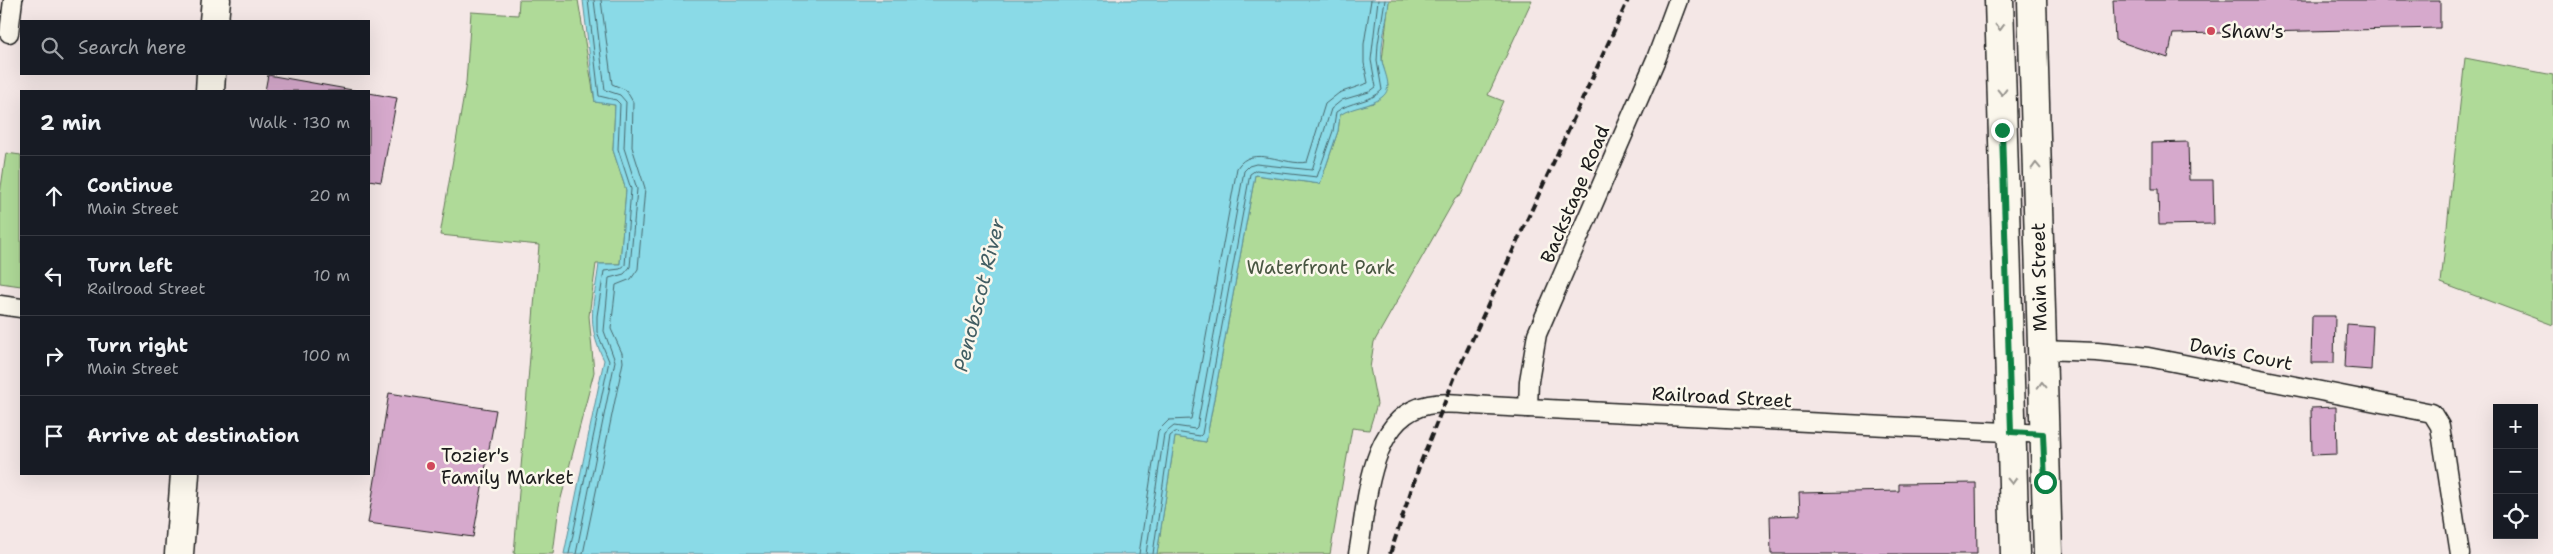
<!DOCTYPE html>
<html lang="en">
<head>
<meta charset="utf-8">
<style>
	:root { --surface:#171b24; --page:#242831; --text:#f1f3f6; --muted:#9ea1a6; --line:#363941 }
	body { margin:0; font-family:"Shantell Sans",sans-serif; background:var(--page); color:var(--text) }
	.controls { position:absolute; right:15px; bottom:15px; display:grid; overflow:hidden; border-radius:0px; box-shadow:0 5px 20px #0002 }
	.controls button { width:45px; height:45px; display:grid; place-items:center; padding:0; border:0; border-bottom:1px solid var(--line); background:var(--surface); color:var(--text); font:25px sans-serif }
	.stop { position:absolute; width:15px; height:15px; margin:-11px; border:4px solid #0b8043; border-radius:50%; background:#fff }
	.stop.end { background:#0b8043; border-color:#fff; box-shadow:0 1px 5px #0008 }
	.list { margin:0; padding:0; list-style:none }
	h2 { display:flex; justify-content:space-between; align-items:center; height:65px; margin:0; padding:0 20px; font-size:21px }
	h2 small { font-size:16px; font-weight:400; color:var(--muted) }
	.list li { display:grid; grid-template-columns:32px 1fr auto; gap:15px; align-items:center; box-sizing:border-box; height:80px; padding:0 20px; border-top:1px solid var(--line) }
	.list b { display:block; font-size:19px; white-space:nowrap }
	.list p { margin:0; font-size:16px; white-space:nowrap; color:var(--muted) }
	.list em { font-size:16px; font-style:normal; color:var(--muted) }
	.icon { flex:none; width:28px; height:28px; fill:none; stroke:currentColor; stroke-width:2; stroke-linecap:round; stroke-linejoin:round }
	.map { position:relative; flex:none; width:2553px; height:554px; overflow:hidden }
	.search { position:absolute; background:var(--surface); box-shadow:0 5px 20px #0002; left:20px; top:20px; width:350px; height:55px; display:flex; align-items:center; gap:12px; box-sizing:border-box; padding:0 18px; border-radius:0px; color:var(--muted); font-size:19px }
	.panel { position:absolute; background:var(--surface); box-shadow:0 5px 20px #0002; left:20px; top:90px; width:350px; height:385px; border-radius:0px }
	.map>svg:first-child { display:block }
	.green { fill:#afda98; stroke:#667b5a }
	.water { fill:#8adae7; stroke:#5e8e96 }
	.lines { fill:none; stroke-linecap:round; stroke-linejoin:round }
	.shore { stroke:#48686d; stroke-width:1 }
	.building { fill:#d6a9cc; stroke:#1c1c1c }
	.minor-casing { stroke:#1c1c1c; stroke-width:21 }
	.primary-casing { stroke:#1c1c1c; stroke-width:31 }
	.minor { stroke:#fbf7ec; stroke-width:18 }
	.primary { stroke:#fbf7ec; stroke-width:28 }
	.rail { stroke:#1c1c1c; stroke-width:4; stroke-dasharray:8 4; stroke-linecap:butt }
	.oneway { stroke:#97948e }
	.route { stroke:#0b8043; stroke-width:6 }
	.poi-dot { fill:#d1495b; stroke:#fbf7ec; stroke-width:2 }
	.labels { text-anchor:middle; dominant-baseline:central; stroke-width:5; stroke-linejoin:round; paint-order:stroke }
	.poi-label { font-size:19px; fill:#1c1c1c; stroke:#fbf7ec; text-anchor:start }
	.street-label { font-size:19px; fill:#1c1c1c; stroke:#fbf7ec }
	.park-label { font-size:19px; fill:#485541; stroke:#fbf7ec }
	.water-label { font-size:20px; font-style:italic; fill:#425e63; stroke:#fbf7ec }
</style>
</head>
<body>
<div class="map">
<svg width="2553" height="554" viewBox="0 0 2553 554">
	<rect width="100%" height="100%" fill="#f4e7e6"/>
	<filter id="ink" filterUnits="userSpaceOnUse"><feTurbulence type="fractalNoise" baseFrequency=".02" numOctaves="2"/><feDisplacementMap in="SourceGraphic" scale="10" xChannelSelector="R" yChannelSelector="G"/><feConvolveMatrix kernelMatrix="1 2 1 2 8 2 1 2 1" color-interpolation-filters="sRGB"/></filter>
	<g filter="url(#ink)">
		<!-- green -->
		<g class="green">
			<path d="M 519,0 L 578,0 L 595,102 L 615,105 L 613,150 L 626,190 L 620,264 L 596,264 L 589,316 L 594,372 L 559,506 L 553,554 L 514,554 L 539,245 L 440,235 L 466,83 L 471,12 L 518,15 Z"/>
			<path d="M 1389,0 L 1532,0 L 1488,95 L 1503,101 L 1461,195 L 1455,199 L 1374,342 L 1370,368 L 1377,404 L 1369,430 L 1352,428 L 1330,554 L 1157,554 L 1175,437 L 1206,442 L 1255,175 L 1320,184 L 1338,131 L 1340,115 L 1347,110 L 1373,103 L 1388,86 L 1382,61 Z"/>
			<path d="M 2465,58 L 2553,75 L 2553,325 L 2441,283 Z"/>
			<path d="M 6,153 L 21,155 L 21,286 L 0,283 L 0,194 Z"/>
		</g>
		<!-- water -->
		<path class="water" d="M 583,0 L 1389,0 C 1388,20 1380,41 1382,61 C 1384,73 1394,88 1382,97 C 1371,107 1353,106 1340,115 L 1338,131 L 1320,184 L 1255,175 L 1206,442 L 1175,437 L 1157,554 L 564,554 L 604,360 C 585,323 594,303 599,264 L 620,264 L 626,190 L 613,150 L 615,105 L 595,102 Z"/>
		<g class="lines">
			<!-- shore -->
			<g class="shore">
				<path d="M 569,554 L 609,361 L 597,332 L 597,316 L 604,271 L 620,269 L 625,265 L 631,189 L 618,149 L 620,104 L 616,100 L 599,96 L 588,0"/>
				<path d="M 576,554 L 615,361 L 604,331 L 609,278 L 624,274 L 630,267 L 637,189 L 624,148 L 626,102 L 620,95 L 605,90 L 594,0"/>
				<path d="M 583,554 L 623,362 L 622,353 L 611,329 L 616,285 L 631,279 L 638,269 L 645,188 L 632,147 L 633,102 L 626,90 L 612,84 L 601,0"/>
				<path d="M 1139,554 L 1158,431 L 1169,420 L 1191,419 L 1237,168 C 1252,143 1286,167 1307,162 L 1325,104 L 1339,93 L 1368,83 L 1364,63 L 1364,44 L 1371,0"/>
				<path d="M 1146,554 L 1164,434 L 1174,426 L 1195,429 L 1197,427 L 1244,171 L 1249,166 L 1256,164 L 1312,170 L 1331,109 L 1342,100 L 1369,92 L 1376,87 L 1371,60 L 1378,0"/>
				<path d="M 1153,554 L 1170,436 L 1175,432 L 1200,436 L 1202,434 L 1250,174 L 1256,170 L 1317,177 L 1333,131 L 1336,112 C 1350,101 1370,103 1382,90 L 1377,61 L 1378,44 L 1385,0"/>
			</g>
		</g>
		<!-- building -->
		<g class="building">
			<path d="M 2113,0 L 2440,0 L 2440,28 L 2173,34 L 2168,58 L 2115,40 Z"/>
			<path d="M 268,75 L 358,91 L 265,91 Z"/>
			<path d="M 369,93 L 397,98 L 381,182 L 369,180 Z"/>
			<path d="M 2188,142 L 2189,180 L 2213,180 L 2214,224 L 2159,225 L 2158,189 L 2152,189 L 2152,143 Z"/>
			<path d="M 2312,316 L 2335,316 L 2334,363 L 2311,363 Z"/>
			<path d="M 2347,324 L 2373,326 L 2371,370 L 2345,368 Z"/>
			<path d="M 389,393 L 496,410 L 473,537 L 368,523 Z"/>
			<path d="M 2336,407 L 2337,454 L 2312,455 L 2311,408 Z"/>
			<path d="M 1976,483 L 1977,554 L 1771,554 L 1770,516 L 1800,515 L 1799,493 L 1899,491 L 1899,484 Z"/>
		</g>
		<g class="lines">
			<defs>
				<g id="minor">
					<path d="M 9,33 L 13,0"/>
					<path d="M 0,305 L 21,308"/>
					<path d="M 2041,350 L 2097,352 L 2148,357 L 2432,413 L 2440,426 L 2460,554"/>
					<path d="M 1528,408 L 1529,381 L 1537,334 L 1656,59 L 1678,0"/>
					<path d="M 1358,554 C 1367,506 1369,416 1428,405 C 1447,401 1469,405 1489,406 L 2043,434"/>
				</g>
				<g id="primary">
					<path d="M 1999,0 L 2015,554"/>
					<path d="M 2032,0 L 2048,554"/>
					<path d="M 214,21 L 216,0"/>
					<path d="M 210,91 L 211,74"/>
					<path d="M 179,554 L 185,474"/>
				</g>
			</defs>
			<!-- minor casing -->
			<use href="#minor" class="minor-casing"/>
			<!-- primary casing -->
			<use href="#primary" class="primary-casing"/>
			<!-- minor -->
			<use href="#minor" class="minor"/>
			<!-- primary -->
			<use href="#primary" class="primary"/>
			<!-- rail -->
			<path class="rail" d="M 1390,554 L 1419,467 L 1454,379 L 1628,0"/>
		</g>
		<!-- one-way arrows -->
		<defs><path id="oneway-chevron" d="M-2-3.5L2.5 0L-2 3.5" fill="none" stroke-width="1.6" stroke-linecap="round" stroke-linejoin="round" transform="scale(1.25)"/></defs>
		<g class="oneway">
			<use href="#oneway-chevron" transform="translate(2000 27) rotate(88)"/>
			<use href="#oneway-chevron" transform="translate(2002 92) rotate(89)"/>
			<use href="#oneway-chevron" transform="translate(2036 166) rotate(-92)"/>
			<use href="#oneway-chevron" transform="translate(2042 385) rotate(-92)"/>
			<use href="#oneway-chevron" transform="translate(2012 481) rotate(88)"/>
		</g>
	</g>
	<g class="lines" filter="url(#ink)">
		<!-- route -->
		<path class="route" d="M 2002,130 L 2011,432 L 2043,434 L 2045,482"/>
	</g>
	<!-- markers -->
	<g class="poi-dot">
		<circle cx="2211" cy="31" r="5"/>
		<circle cx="431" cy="466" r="5"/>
	</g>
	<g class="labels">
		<!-- poi labels -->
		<g class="poi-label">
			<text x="2221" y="31">Shaw's</text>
			<text x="441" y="455">Tozier's<tspan x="441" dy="22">Family Market</tspan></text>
		</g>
		<!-- street labels -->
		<g class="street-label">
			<text transform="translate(1575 194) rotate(-67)">Backstage Road</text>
			<text transform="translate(2039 277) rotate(-91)">Main Street</text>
			<text transform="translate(2241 354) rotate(11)">Davis Court</text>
			<text transform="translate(1722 397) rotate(3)">Railroad Street</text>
		</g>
		<!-- park labels -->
		<g class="park-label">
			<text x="1321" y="267">Waterfront Park</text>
		</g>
		<!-- water labels -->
		<g class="water-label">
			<text transform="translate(979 295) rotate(-76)">Penobscot River</text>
		</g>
	</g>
</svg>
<div class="controls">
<button>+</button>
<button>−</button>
<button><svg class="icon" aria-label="locate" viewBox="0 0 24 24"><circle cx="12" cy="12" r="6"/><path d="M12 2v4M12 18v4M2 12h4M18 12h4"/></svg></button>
</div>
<div class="stop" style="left:2045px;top:482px"></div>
<div class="stop end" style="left:2002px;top:130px"></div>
<div class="search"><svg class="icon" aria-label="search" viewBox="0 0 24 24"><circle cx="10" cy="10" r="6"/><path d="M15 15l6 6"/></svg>Search here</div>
<section class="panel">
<h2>2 min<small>Walk · 130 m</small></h2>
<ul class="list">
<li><svg class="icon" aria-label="ahead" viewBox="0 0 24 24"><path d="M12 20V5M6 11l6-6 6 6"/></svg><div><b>Continue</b><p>Main Street</p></div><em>20 m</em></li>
<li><svg class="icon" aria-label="left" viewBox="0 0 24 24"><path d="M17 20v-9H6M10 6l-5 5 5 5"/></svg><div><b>Turn left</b><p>Railroad Street</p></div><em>10 m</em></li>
<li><svg class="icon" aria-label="right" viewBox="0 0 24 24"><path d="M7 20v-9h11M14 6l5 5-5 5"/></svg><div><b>Turn right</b><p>Main Street</p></div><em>100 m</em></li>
<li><svg class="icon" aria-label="arrive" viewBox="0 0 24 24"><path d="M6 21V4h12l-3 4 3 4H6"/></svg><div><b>Arrive at destination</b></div></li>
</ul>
</section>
</div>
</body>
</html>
